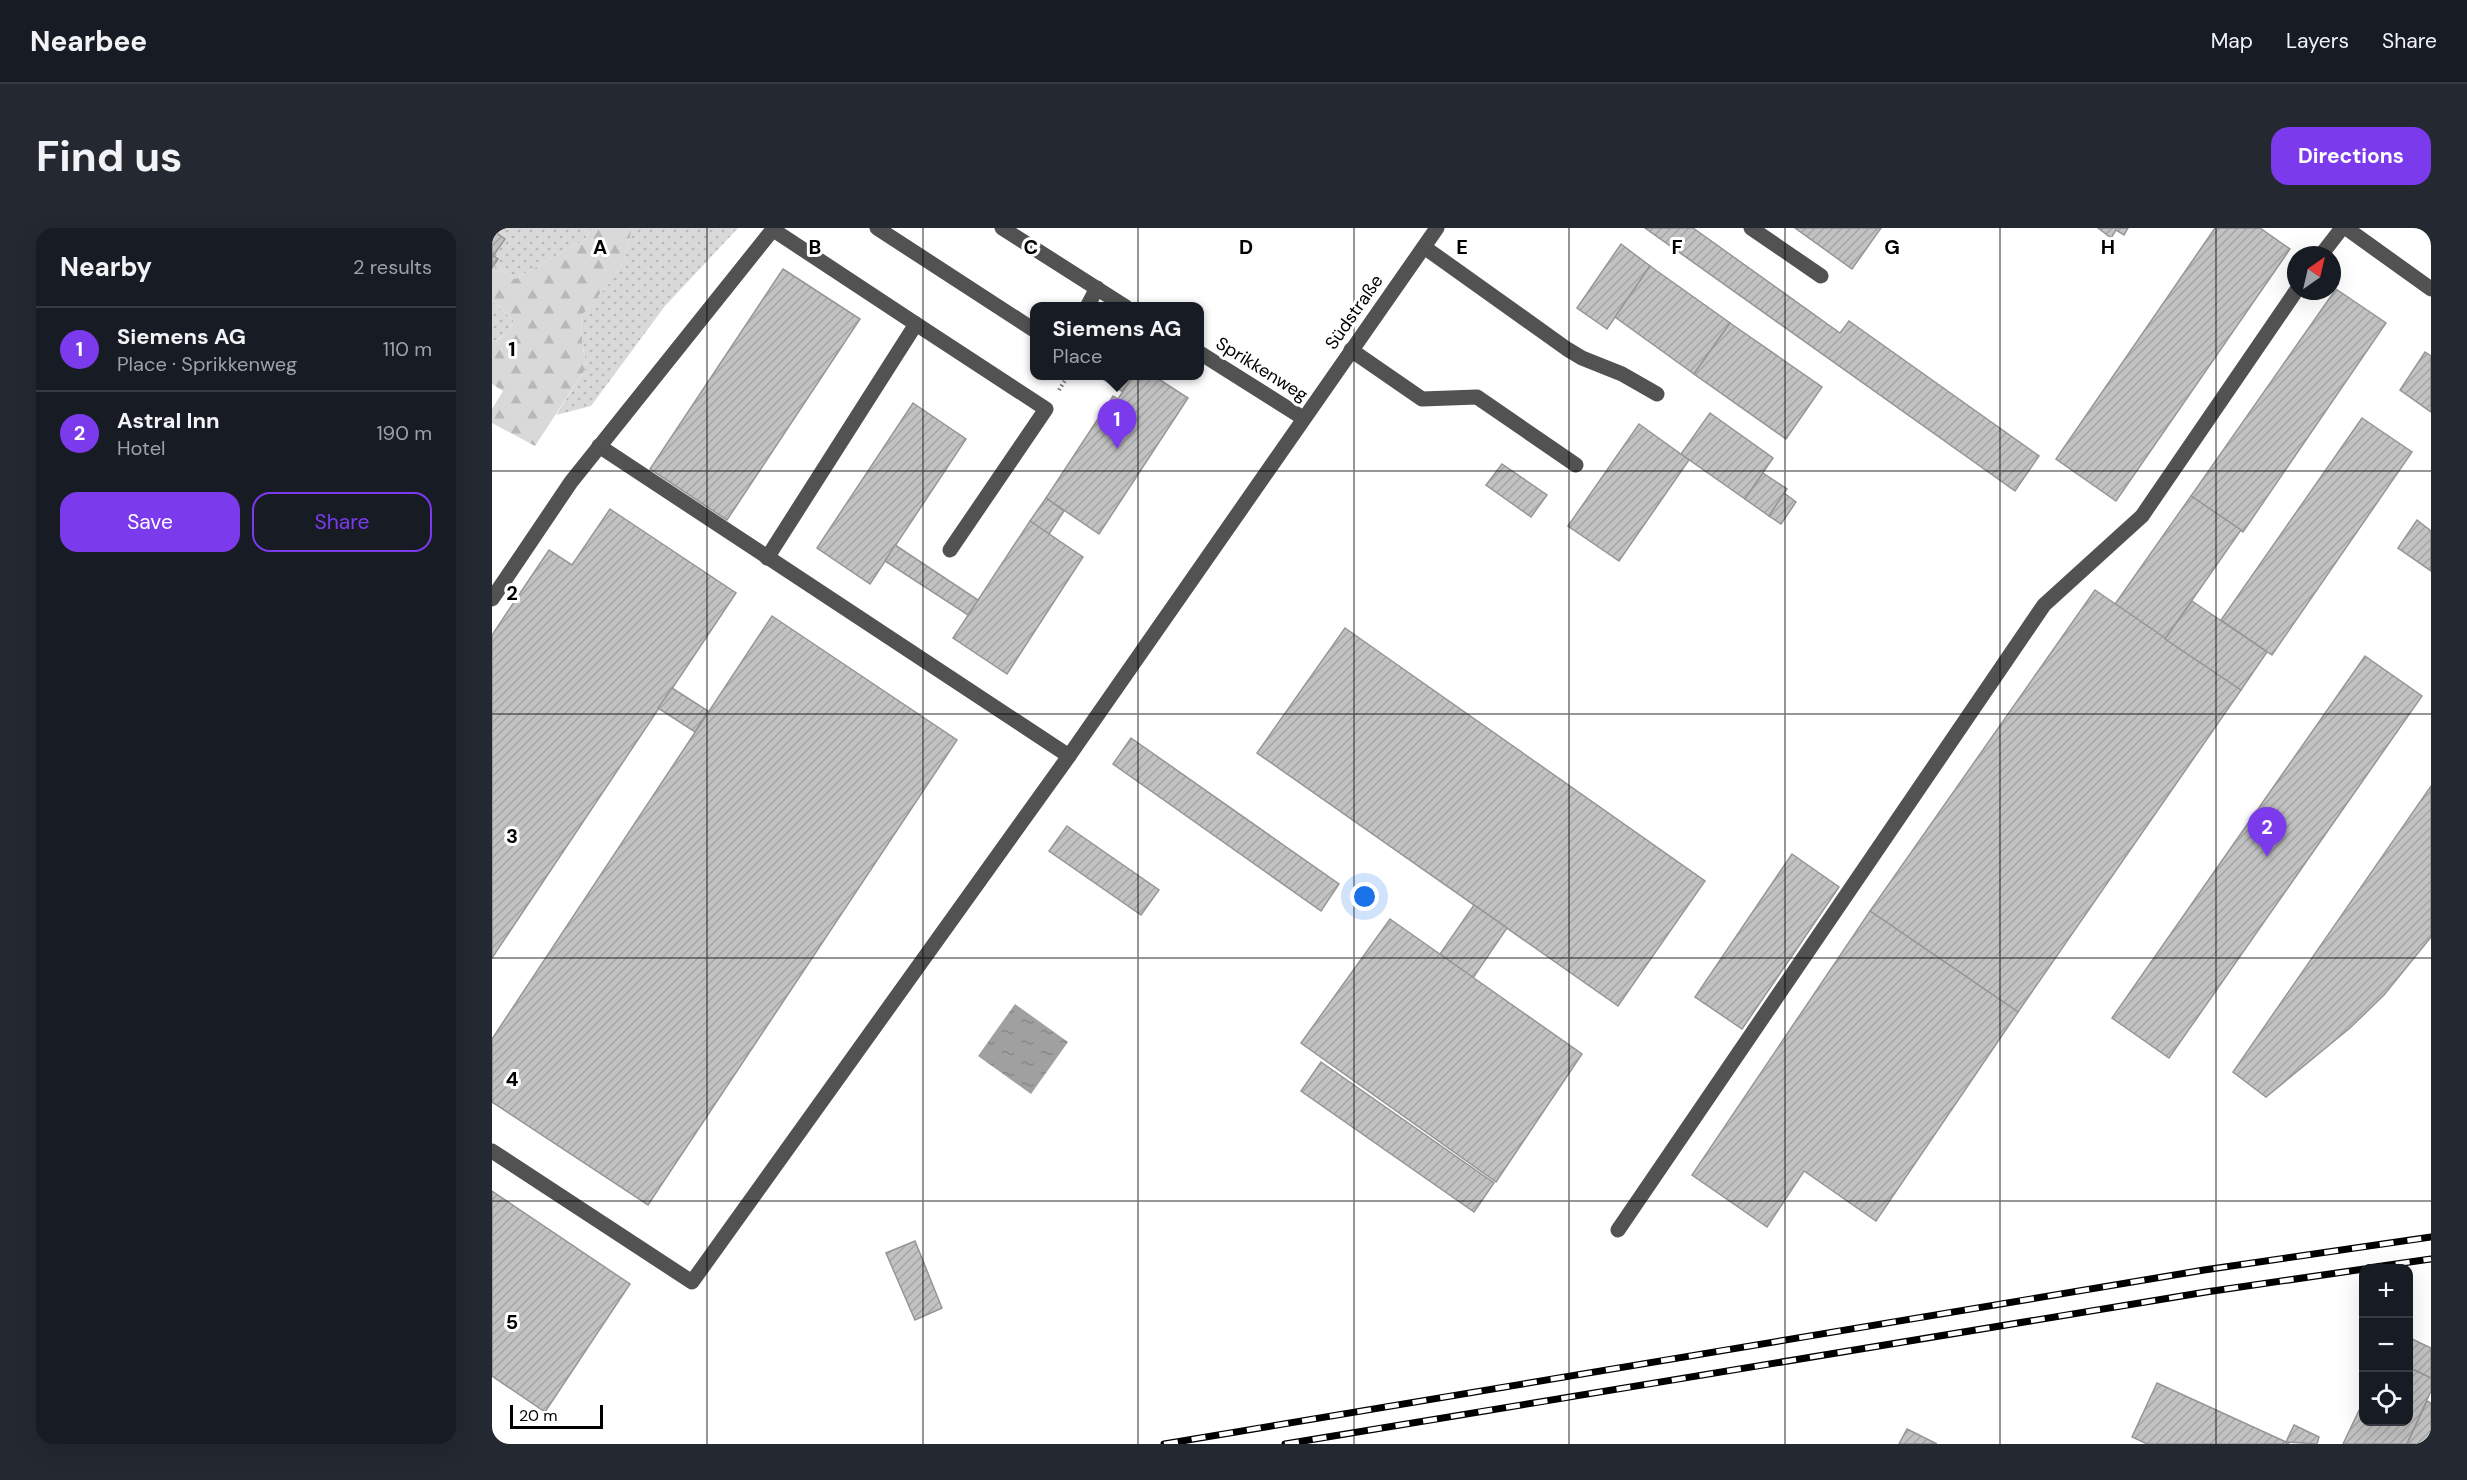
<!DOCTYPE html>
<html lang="en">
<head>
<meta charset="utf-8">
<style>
	:root { --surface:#171b24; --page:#242831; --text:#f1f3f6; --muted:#9ea1a6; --line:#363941; --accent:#7c3aed }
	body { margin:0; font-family:"DM Sans",sans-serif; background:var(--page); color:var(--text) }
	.controls { position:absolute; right:18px; bottom:18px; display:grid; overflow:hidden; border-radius:12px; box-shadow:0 6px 24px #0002 }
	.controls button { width:54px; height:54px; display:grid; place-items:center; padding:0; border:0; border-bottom:2px solid var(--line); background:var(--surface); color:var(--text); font:30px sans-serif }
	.compass { position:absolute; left:1795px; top:18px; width:54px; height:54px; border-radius:50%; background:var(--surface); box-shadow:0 6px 24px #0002; rotate:34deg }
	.scale { position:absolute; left:18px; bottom:15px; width:93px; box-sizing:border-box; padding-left:6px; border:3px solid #000; border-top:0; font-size:16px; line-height:21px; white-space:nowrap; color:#000; -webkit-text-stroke:4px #fff; paint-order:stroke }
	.you { position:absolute; left:873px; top:669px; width:21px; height:21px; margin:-15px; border:4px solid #fff; border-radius:50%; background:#1a73e8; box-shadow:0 0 0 9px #1a73e833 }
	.badge { display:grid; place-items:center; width:39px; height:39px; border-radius:50%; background:var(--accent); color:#fff; font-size:20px; font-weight:700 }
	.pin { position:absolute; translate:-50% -50px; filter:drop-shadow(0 2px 3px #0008) }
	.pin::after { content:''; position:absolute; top:32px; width:21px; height:18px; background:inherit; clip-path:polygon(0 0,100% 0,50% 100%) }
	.popup { position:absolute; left:538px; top:74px; width:174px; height:78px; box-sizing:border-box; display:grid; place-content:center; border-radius:12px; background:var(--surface); filter:drop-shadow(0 2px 4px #0005); font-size:20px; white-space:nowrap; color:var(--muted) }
	.popup b { font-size:22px; color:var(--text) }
	.popup::after { content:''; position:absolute; left:50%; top:100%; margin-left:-12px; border:12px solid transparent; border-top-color:var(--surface) }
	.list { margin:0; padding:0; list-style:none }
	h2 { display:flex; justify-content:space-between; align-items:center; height:78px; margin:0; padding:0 24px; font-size:26px }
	h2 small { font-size:20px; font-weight:400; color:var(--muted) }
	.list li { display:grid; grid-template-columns:39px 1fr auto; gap:18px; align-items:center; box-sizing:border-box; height:84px; padding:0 24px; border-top:2px solid var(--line) }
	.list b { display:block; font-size:22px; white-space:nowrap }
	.list p { margin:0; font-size:20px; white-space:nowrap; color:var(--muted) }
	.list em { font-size:20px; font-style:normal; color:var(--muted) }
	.actions { display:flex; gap:12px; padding:18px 24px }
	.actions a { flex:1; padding:14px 0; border:2px solid var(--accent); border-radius:18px; text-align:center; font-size:21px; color:var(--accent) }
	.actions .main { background:var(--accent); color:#fff }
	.icon { flex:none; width:33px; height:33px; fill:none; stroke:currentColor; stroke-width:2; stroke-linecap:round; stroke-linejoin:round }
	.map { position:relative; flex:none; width:1939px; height:1216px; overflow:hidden; border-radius:18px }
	header { display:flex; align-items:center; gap:36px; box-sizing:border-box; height:84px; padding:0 30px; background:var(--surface); border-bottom:2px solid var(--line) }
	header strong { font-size:28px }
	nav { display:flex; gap:33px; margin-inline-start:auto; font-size:21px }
	.intro { display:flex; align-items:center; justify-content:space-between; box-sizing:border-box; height:144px; padding:0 36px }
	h1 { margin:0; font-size:42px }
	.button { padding:15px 27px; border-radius:18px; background:var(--accent); color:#fff; font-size:21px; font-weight:700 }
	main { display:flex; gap:36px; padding:0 36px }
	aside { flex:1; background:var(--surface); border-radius:18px; box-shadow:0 6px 24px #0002 }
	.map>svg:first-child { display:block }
	.green { fill:url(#green-dots) }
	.forest { fill:url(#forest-firs) }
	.water { fill:url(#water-ripples) }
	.building { fill:url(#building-hatch); stroke:#969696; stroke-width:1.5 }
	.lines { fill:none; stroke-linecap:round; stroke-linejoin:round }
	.path { stroke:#747474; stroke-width:4; stroke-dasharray:1.5 3; stroke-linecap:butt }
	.minor { stroke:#525252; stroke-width:15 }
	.rail-casing { stroke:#000; stroke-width:7 }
	.rail { stroke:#fff; stroke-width:4.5; stroke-dasharray:14; stroke-linecap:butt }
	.grid { fill:none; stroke:#000; stroke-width:1.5; stroke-opacity:0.55 }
	.labels { text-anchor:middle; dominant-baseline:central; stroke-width:6; stroke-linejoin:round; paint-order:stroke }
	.street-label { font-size:18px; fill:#000; stroke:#fff }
	.grid-label { font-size:20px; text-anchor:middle; font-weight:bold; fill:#000; stroke:#fff; stroke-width:6; stroke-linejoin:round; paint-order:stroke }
</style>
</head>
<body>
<header>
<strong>Nearbee</strong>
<nav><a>Map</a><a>Layers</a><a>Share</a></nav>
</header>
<div class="intro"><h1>Find us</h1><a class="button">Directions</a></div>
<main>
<aside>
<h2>Nearby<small>2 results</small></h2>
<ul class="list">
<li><span class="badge">1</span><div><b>Siemens AG</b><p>Place · Sprikkenweg</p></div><em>110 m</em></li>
<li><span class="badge">2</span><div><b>Astral Inn</b><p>Hotel</p></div><em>190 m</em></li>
</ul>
<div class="actions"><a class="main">Save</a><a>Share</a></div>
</aside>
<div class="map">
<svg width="1939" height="1216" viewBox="0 0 1939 1216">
	<defs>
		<pattern id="green-dots" width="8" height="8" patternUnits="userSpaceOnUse" patternTransform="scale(1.5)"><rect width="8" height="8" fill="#d9d9d9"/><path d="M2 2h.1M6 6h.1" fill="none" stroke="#b8b8b8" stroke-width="1.8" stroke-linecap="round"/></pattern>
		<pattern id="forest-firs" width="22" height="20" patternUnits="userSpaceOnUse" patternTransform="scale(1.5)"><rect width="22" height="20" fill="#d9d9d9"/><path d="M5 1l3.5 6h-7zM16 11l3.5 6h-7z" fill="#b8b8b8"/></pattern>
		<pattern id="water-ripples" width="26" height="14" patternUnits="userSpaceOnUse" patternTransform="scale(1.5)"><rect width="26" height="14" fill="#a0a0a0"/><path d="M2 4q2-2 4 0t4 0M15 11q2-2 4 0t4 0" fill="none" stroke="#888"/></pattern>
		<pattern id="building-hatch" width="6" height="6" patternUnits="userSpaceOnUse" patternTransform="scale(1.5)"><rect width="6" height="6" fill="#c2c2c2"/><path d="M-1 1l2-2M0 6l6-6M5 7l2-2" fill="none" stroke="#a5a5a5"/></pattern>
	</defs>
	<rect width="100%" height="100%" fill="#fff"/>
	<!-- green -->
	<g class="green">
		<path d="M 0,0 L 101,0 L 92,12 L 23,51 L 2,38 Z"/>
		<path d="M 140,0 L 246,0 L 173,78 L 99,178 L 64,187 L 94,140 L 89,102 L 90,87 L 119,53 L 133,31 Z"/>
		<path d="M 0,73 L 22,93 L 14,106 L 3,113 L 0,111 Z"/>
	</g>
	<!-- forest -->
	<path class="forest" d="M 101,0 L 140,0 L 133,31 L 119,53 L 90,87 L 89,103 L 94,140 L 43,218 L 0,195 L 0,181 L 11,163 L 0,156 L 0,111 L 4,113 L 14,106 L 22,93 L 0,73 L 0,40 L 2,38 L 23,51 L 92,12 Z"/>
	<!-- water -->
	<path class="water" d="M 523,776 L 576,814 L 539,866 L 486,828 Z"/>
	<!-- building -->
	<g class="building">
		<path d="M 1153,0 L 1201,0 L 1348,105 L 1357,93 L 1547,228 L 1523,263 Z"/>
		<path d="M 1303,0 L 1389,0 L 1360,41 Z"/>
		<path d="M 1606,0 L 1636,0 L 1632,7 L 1624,2 L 1619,10 Z"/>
		<path d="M 1723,0 L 1768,0 L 1798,21 L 1624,273 L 1564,231 Z"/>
		<path d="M 0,2 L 13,11 L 1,28 L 0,27 Z"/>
		<path d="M 1129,16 L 1158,38 L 1115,101 L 1085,80 Z"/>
		<path d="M 0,27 L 6,31 L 0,40 Z"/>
		<path d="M 1158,38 L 1238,95 L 1202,146 L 1123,89 Z"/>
		<path d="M 291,41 L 368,91 L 235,292 L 158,241 Z"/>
		<path d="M 1844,61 L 1894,95 L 1751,304 L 1699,268 Z"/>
		<path d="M 1238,95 L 1330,159 L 1294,211 L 1202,146 Z"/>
		<path d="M 1933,124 L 1939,128 L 1939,184 L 1908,162 Z"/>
		<path d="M 606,148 L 641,148 L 631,164 Z"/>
		<path d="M 641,148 L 662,148 L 696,170 L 607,306 L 554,270 L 621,168 L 626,171 Z"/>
		<path d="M 421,175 L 474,211 L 378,356 L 325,320 Z"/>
		<path d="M 1218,185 L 1281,230 L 1253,271 L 1189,226 Z"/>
		<path d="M 1870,190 L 1920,224 L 1780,427 L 1729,392 Z"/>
		<path d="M 1147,196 L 1197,232 L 1127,333 L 1076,298 Z"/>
		<path d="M 1010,236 L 1055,267 L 1039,289 L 994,257 Z"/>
		<path d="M 1271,245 L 1295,261 L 1277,288 L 1253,271 Z"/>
		<path d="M 1292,265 L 1304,274 L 1289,296 L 1277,288 Z"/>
		<path d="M 1699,268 L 1749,302 L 1673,411 L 1623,376 Z"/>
		<path d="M 554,270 L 572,283 L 557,306 L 538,293 Z"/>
		<path d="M 118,281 L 244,365 L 0,730 L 0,407 L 57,322 L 80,337 Z"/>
		<path d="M 1925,292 L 1939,303 L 1939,343 L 1906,320 Z"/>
		<path d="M 538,293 L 591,329 L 515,446 L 461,410 Z"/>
		<path d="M 403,317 L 486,372 L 476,387 L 393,333 Z"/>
		<path d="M 1603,362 L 1749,462 L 1526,784 L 1378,683 Z"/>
		<path d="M 1700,373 L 1775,424 L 1749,462 L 1673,411 Z"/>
		<path d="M 280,388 L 465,512 L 156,977 L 0,874 L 0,811 Z"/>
		<path d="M 853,400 L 1213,653 L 1126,778 L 765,525 Z"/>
		<path d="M 1873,428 L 1930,468 L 1677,830 L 1620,790 Z"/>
		<path d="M 180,460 L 216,483 L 203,504 L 166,480 Z"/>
		<path d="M 639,510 L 847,656 L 829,683 L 621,536 Z"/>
		<path d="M 1939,558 L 1939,709 L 1892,767 L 1858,800 L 1774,869 L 1741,844 Z"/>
		<path d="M 575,598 L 667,662 L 649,687 L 557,623 Z"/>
		<path d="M 1300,626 L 1347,659 L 1250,801 L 1203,769 Z"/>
		<path d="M 982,677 L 1015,700 L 981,750 L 948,726 Z"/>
		<path d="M 1378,683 L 1526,784 L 1384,993 L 1312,943 L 1275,999 L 1200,947 Z"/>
		<path d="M 898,691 L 1090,826 L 1004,954 L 809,815 Z"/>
		<path d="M 829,834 L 1002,955 L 982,984 L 809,863 Z"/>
		<path d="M 0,963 L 138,1056 L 53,1184 L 0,1148 Z"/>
		<path d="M 423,1013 L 450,1080 L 423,1092 L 394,1025 Z"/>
		<path d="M 1916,1109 L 1939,1120 L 1939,1150 L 1916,1139 Z"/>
		<path d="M 1916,1139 L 1939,1150 L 1939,1163 L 1915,1216 L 1851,1216 L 1872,1172 L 1872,1194 L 1916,1194 Z"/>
		<path d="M 1665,1155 L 1794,1214 L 1797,1216 L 1655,1216 L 1640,1209 Z"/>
		<path d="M 1935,1173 L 1939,1175 L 1939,1216 L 1915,1216 Z"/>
		<path d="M 1802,1197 L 1827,1209 L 1825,1216 L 1794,1214 Z"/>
		<path d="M 1415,1201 L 1445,1216 L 1407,1216 Z"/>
	</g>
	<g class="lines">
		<!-- path -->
		<path class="path" d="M 567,162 L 576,148"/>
		<!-- minor -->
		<g class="minor">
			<path d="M 385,0 L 542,102"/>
			<path d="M 510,0 L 634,79"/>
			<path d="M 1259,0 L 1329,48"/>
			<path d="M 1854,0 L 1939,61"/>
			<path d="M 932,19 L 1075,121 L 1090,130 L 1130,146 L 1165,166"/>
			<path d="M 1829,27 L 1850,0"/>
			<path d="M 595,79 L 605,60"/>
			<path d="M 424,96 L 554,181 L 458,322"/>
			<path d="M 859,122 L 930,171 L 985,169 L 1084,237"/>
			<path d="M 708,125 L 811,190"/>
			<path d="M 107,218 L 577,528"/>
			<path d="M 275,330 L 424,96 L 280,1"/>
			<path d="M 0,371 L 79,254 L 282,0"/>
			<path d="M 0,923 L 200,1054 L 577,528 L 945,0"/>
			<path d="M 1126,1002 L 1552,377 L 1650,288 L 1804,63"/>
		</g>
		<defs>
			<g id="rail">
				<path d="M 1876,1040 L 1939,1031"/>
				<path d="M 672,1216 L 1712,1042 L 1939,1009"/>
				<path d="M 793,1216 L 1714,1064 L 1872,1041"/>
			</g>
		</defs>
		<!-- rail casing -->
		<use href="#rail" class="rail-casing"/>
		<!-- rail -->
		<use href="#rail" class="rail"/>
	</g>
	<!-- grid -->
	<path class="grid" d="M 215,0 L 215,1216M 431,0 L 431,1216M 646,0 L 646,1216M 862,0 L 862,1216M 1077,0 L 1077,1216M 1293,0 L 1293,1216M 1508,0 L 1508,1216M 1724,0 L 1724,1216M 0,243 L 1939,243M 0,486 L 1939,486M 0,730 L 1939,730M 0,973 L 1939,973"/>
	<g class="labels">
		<!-- street labels -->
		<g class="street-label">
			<text transform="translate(862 84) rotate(-55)">Südstraße</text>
			<text transform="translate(770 141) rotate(32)">Sprikkenweg</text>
		</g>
	</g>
	<g class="grid-label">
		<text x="108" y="26">A</text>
		<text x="323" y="26">B</text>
		<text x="539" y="26">C</text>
		<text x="754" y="26">D</text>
		<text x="970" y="26">E</text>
		<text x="1185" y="26">F</text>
		<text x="1400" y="26">G</text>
		<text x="1616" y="26">H</text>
		<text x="20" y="128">1</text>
		<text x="20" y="372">2</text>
		<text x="20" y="615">3</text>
		<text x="20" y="858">4</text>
		<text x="20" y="1101">5</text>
	</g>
</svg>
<div class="controls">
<button>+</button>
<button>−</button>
<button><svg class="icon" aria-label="locate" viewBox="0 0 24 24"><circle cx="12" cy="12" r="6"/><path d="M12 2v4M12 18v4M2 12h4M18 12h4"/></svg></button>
</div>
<svg class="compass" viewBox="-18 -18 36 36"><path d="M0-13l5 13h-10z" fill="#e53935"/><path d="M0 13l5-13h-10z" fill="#9ea1a6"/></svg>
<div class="scale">20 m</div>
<div class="you"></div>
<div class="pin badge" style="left:625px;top:221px">1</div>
<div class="popup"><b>Siemens AG</b>Place</div>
<div class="pin badge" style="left:1775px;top:629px">2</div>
</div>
</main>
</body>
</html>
